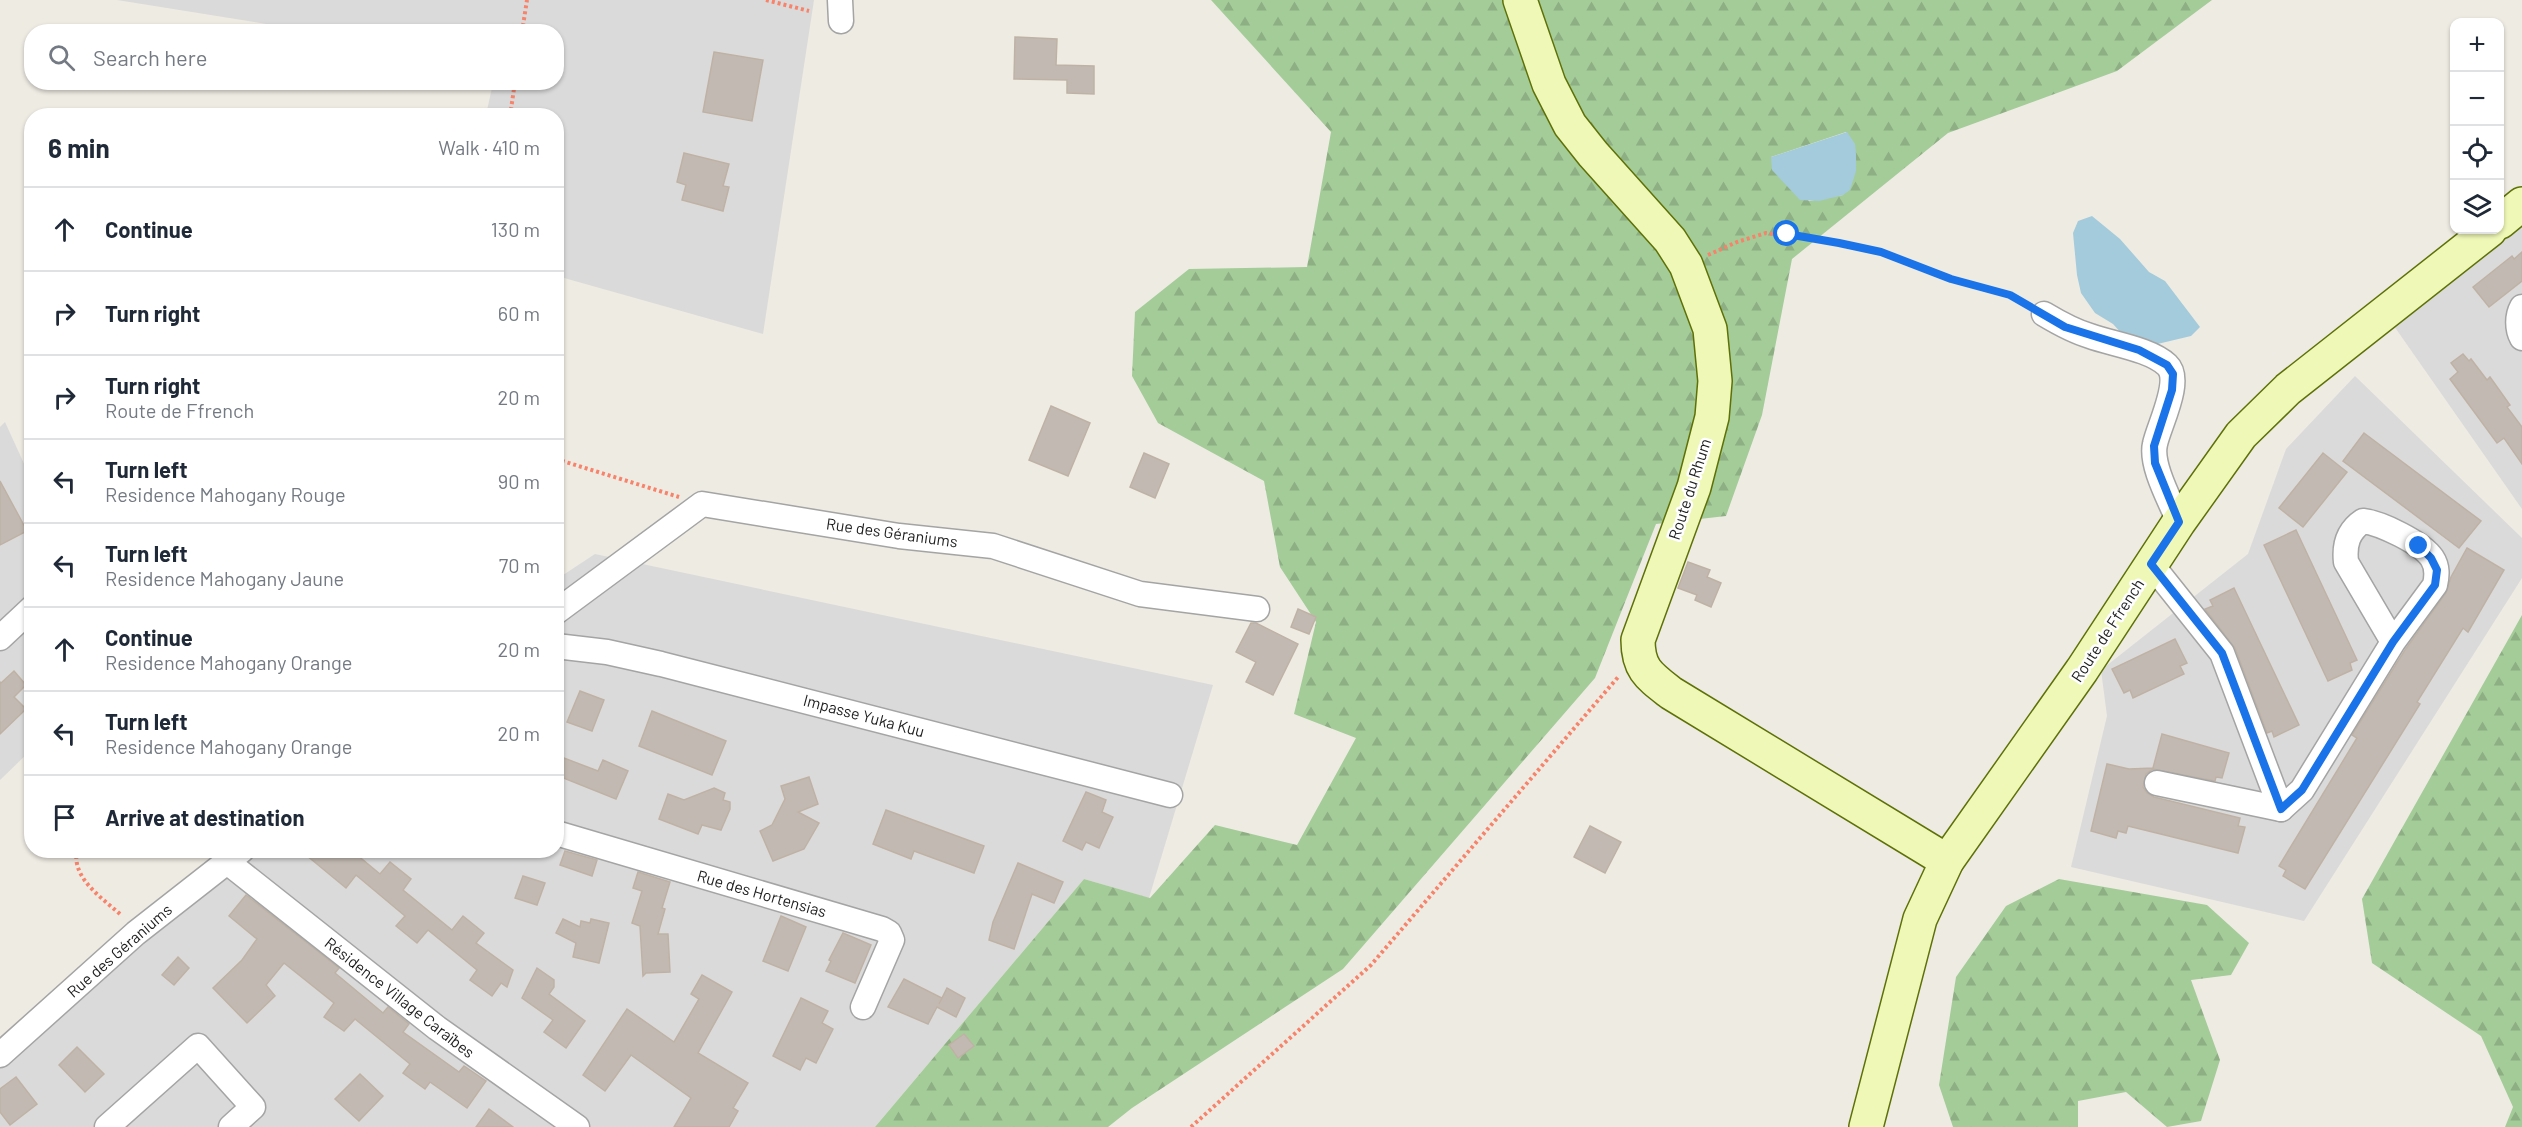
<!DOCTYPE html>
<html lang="en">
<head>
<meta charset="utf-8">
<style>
	:root { --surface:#fff; --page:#f6f6f7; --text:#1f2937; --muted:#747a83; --line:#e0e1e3 }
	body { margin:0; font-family:Barlow,sans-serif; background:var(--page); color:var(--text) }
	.controls { position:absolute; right:18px; top:18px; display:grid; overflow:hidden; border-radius:12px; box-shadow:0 2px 4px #0004 }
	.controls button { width:54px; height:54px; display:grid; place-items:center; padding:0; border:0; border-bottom:2px solid var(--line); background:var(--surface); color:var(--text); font:30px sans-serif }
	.stop { position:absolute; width:18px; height:18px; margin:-14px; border:4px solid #1a73e8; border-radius:50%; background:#fff }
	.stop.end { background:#1a73e8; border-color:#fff; box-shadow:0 2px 6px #0008 }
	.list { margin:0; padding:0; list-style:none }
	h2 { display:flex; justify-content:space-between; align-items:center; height:78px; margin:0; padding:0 24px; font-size:26px }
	h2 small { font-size:20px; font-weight:400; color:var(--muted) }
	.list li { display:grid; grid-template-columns:39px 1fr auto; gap:18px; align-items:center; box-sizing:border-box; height:84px; padding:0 24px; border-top:2px solid var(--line) }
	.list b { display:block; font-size:22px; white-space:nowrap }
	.list p { margin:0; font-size:20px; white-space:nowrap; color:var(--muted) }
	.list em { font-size:20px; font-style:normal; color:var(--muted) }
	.icon { flex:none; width:33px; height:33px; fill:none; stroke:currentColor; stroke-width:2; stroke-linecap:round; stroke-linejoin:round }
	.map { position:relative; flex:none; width:2522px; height:1127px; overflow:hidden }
	.search { position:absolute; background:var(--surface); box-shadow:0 2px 4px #0004; left:24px; top:24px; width:540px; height:66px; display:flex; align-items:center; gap:15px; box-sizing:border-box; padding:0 21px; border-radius:24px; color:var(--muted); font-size:22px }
	.panel { position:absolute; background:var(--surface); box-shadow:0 2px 4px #0004; left:24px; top:108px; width:540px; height:750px; border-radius:24px }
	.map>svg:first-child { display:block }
	.residential { fill:#dbdada }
	.forest { fill:url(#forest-firs); fill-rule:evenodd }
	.water { fill:#a4cbdb }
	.building { fill:#c2bab2; stroke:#bfb2a5; stroke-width:1.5 }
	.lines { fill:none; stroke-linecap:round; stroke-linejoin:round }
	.street-casing { stroke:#a4a4a4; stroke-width:27 }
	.secondary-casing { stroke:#5e7107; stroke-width:36 }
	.path { stroke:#f7836b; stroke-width:4; stroke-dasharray:3 3; stroke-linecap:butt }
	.street { stroke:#fff; stroke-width:24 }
	.secondary { stroke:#f0f8b7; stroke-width:33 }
	.route { stroke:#1a73e8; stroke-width:8 }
	.labels { text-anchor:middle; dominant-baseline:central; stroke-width:5; stroke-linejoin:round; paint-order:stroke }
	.street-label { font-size:16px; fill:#1d1d1d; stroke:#fff }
</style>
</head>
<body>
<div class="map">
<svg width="2522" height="1127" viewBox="0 0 2522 1127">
	<defs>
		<pattern id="forest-firs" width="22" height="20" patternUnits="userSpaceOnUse" patternTransform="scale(1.5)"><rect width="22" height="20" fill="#a4cc98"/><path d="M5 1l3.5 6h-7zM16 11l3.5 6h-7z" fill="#8daf83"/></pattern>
	</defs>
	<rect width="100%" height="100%" fill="#eeebe3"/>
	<!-- residential -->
	<g class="residential">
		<path d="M 117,0 L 814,0 L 763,334 L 557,276 L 556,116 L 486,115 L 493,83 L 556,82 L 556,32 L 310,31 Z"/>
		<path d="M 2522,213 L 2522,509 L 2394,326 Z"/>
		<path d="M 2355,376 L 2522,538 L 2522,578 L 2304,921 L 2071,867 L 2107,716 L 2101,670 L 2248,554 L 2286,449 Z"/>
		<path d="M 5,422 L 31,479 L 32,749 L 0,780 L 0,427 Z"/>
		<path d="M 595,554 L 1213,685 L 1149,898 L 1084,879 L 875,1127 L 0,1127 L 0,1064 L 236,851 L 556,850 L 557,579 Z"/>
	</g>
	<!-- forest -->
	<g class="forest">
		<path d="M 1211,0 L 2212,0 L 2117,71 L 1948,133 L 1792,259 L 1762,415 L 1726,516 L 1656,524 L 1595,678 L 1343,969 L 1132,1108 L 1108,1127 L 875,1127 L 1084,879 L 1150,898 L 1215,825 L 1297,845 L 1356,738 L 1294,714 L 1316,622 L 1280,567 L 1264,481 L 1158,423 L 1132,376 L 1135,312 L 1189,269 L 1307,267 L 1331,132 ZM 1846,132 L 1855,145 L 1843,195 L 1809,201 L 1771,157 Z"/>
		<path d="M 2522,615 L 2522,1127 L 2505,1127 L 2513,1107 L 2481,1036 L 2372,963 L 2362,899 Z"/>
		<path d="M 2059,879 L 2207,905 L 2249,943 L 2231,975 L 2191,980 L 2220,1060 L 2201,1121 L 2167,1127 L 2126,1092 L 2078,1101 L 2078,1127 L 1953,1127 L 1939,1085 L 1956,977 L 2006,906 Z"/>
	</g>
	<!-- water -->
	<g class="water">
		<path d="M 1847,132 L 1855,144 L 1856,154 L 1856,171 L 1850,190 L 1843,195 L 1819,201 L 1800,200 L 1772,170 L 1771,157 Z"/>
		<path d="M 2092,216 L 2120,239 L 2149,272 L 2165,281 L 2200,327 L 2191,336 L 2149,346 L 2123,335 L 2113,324 L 2095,313 L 2081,293 L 2077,275 L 2073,233 L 2078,221 Z"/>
	</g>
	<!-- building -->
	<g class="building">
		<path d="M 1015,37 L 1057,39 L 1056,65 L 1094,66 L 1094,94 L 1067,93 L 1067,80 L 1014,79 Z"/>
		<path d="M 714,52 L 763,60 L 752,121 L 703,112 Z"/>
		<path d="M 684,153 L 729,164 L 723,186 L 729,187 L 723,211 L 682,200 L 686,185 L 677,182 Z"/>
		<path d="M 2522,252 L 2522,281 L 2489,307 L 2473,287 L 2512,256 L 2514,259 Z"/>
		<path d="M 2463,354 L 2469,361 L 2471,359 L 2487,380 L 2490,377 L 2510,405 L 2507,407 L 2522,427 L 2522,464 L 2504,438 L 2497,443 L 2450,379 L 2458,372 L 2451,363 Z"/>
		<path d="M 1051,406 L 1090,423 L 1068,476 L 1029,460 Z"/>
		<path d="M 2364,433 L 2481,521 L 2459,548 L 2343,461 Z"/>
		<path d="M 1144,453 L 1169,464 L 1155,498 L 1130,487 Z"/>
		<path d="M 2323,453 L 2347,472 L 2303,527 L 2279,508 Z"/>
		<path d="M 0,481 L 27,531 L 0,545 Z"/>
		<path d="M 2296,530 L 2357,660 L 2350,663 L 2352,670 L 2328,681 L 2264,545 Z"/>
		<path d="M 2467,548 L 2504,570 L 2468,632 L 2463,628 L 2417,702 L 2420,704 L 2305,889 L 2283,876 L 2286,870 L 2279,866 L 2357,738 L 2352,735 L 2405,650 L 2446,593 L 2451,577 Z"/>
		<path d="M 1688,562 L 1710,570 L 1707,577 L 1721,583 L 1711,607 L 1695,600 L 1697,595 L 1678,588 Z"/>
		<path d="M 2234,588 L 2299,725 L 2274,737 L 2272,731 L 2267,733 L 2235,648 L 2205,609 L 2213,606 L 2210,600 Z"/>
		<path d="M 1298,609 L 1316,617 L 1309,634 L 1291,627 Z"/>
		<path d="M 1251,623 L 1256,623 L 1298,644 L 1273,695 L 1246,682 L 1256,662 L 1236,652 Z"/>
		<path d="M 2175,639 L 2187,663 L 2180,666 L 2184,674 L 2133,698 L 2130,690 L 2124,693 L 2112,669 Z"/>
		<path d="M 14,671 L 26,685 L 14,697 L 26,709 L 0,734 L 0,682 L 1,683 Z"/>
		<path d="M 580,691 L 604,700 L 592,731 L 567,722 Z"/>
		<path d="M 652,711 L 726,741 L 712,775 L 639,746 Z"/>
		<path d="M 2162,734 L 2229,753 L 2222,778 L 2216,777 L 2215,781 L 2153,769 L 2146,774 L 2143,787 L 2147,793 L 2154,797 L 2240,818 L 2238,826 L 2245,827 L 2238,853 L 2128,826 L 2126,833 L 2118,831 L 2116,838 L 2091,831 L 2107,764 L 2129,769 L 2153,768 Z"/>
		<path d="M 556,755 L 598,771 L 603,760 L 628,771 L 616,799 L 556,775 Z"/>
		<path d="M 809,777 L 818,804 L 798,812 L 819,823 L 804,849 L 773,861 L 760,831 L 772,825 L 785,799 L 781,786 Z"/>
		<path d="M 714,788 L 725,793 L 723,800 L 730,802 L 730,809 L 721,830 L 702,825 L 698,834 L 659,819 L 668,794 L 684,800 Z"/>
		<path d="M 1086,792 L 1106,800 L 1102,812 L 1113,817 L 1099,848 L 1086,842 L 1082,850 L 1063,841 Z"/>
		<path d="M 886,810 L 984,846 L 974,873 L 914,851 L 911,859 L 873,844 Z"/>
		<path d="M 1590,826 L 1621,842 L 1605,873 L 1574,857 Z"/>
		<path d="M 300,850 L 351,850 L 380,874 L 390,862 L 411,879 L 403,890 L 452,930 L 463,916 L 484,933 L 476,943 L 513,970 L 507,987 L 501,983 L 492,996 L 470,980 L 477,970 L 428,930 L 417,943 L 396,926 L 405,916 L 356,875 L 346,888 Z"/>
		<path d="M 565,851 L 597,860 L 592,876 L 560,865 Z"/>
		<path d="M 1018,863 L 1063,882 L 1054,903 L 1032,894 L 1014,949 L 989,940 L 993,922 Z"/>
		<path d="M 638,872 L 670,882 L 662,908 L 665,909 L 658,934 L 668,934 L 670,972 L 646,973 L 643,976 L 640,926 L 632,923 L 642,891 L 633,888 Z"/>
		<path d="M 523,876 L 545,883 L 537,905 L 515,898 Z"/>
		<path d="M 246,895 L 339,968 L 335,973 L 383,1013 L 388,1007 L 409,1024 L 403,1032 L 459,1072 L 464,1066 L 486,1081 L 467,1108 L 430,1082 L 425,1089 L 403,1073 L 410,1064 L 355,1019 L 344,1031 L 324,1017 L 334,1003 L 284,963 L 266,985 L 275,996 L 247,1023 L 213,988 L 242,960 L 257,939 L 229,916 Z"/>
		<path d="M 781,916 L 806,927 L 788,971 L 763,961 Z"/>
		<path d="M 563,919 L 580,927 L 581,921 L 590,923 L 591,919 L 609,923 L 599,963 L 573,957 L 576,943 L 556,933 Z"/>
		<path d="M 843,933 L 871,945 L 855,983 L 826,971 L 831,961 L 829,960 Z"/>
		<path d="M 178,957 L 189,968 L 174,985 L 162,975 Z"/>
		<path d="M 537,968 L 554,980 L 554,987 L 549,994 L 585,1021 L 566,1048 L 544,1032 L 553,1020 L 522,998 Z"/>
		<path d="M 702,975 L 732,992 L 698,1053 L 748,1083 L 733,1108 L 738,1111 L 729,1127 L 674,1127 L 691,1098 L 631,1055 L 605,1091 L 583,1075 L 627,1009 L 674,1042 L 699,999 L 691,994 Z"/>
		<path d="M 904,979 L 942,998 L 939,1004 L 947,988 L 965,998 L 956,1017 L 937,1007 L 928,1024 L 888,1007 Z"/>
		<path d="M 801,998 L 828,1011 L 822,1023 L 833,1029 L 816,1063 L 806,1058 L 800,1070 L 773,1056 Z"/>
		<path d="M 964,1034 L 974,1046 L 958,1058 L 949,1045 Z"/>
		<path d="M 77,1047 L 104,1074 L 85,1092 L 59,1065 Z"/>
		<path d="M 360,1074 L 383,1096 L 359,1121 L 335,1099 Z"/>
		<path d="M 16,1077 L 37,1104 L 10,1125 L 0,1112 L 0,1089 Z"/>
		<path d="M 489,1109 L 513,1127 L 476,1127 Z"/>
	</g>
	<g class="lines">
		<defs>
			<g id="street">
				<path d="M 840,0 L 841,21"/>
				<path d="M 2522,307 C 2517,316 2517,329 2522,338"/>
				<path d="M 2044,314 C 2059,323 2073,331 2090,336 C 2112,344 2150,349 2167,365 C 2183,380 2159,425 2155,444 C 2150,465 2171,502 2179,522"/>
				<path d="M 2151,564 L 2222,653 L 2281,809"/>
				<path d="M 556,612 L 702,504 L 899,536 L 993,546 L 1140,594 L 1257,609"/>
				<path d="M 0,638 L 32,608"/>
				<path d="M 556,646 L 607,652 L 661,664 L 1170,795"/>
				<path d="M 2157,783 L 2281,809 L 2302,790 L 2393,642 L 2435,585 C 2437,576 2438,567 2432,558 C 2422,543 2381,523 2363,521 C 2348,531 2344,544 2346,562 L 2393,642"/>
				<path d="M 556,833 L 882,929 L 889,933 L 892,940 L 863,1007"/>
				<path d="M 226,861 L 437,1028 L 577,1127"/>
				<path d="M 0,1055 L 136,933 L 242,850"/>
				<path d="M 107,1127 L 198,1046 L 253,1107 L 231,1127"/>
			</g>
			<g id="secondary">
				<path d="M 1520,0 L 1549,84 L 1570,125 L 1593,154 L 1670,240 L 1686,265 L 1710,329 L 1715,381 L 1712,417 L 1694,487 L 1638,640 C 1638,669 1649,676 1671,693 L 1947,861"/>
				<path d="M 2500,222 L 2522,204"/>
				<path d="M 1866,1127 L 1920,919 L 1947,861 L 2082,670 L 2179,522 L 2241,435 L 2288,389 L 2490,230"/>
			</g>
		</defs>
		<!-- street casing -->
		<use href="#street" class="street-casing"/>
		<!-- secondary casing -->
		<use href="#secondary" class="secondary-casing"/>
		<!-- path -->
		<g class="path">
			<path d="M 766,0 L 809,11"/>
			<path d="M 522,32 L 527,0"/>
			<path d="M 510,116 L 515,82"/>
			<path d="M 1708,255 L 1737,242 L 1766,233 L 1839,243 L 1881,252 L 1951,279 L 2010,295 L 2027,305"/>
			<path d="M 556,459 L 679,497"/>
			<path d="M 77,850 C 71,879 104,899 122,916"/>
			<path d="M 1191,1127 L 1371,965 L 1619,676"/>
		</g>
		<!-- street -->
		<use href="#street" class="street"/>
		<!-- secondary -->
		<use href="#secondary" class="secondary"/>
	</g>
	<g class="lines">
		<!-- route -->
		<path class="route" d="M 1787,234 L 1839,243 L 1881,252 L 1951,279 L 2010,295 L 2065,327 L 2139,350 L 2167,365 L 2173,374 L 2172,390 L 2154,446 L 2155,463 L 2179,522 L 2151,564 L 2222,653 L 2281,809 L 2302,790 L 2393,642 L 2435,585 L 2437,570 L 2431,558 L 2419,546"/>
	</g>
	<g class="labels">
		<!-- street labels -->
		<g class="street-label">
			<text transform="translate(1689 489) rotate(-72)">Route du Rhum</text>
			<text transform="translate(892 532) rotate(8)">Rue des Géraniums</text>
			<text transform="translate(2107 630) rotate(-57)">Route de Ffrench</text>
			<text transform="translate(864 715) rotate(15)">Impasse Yuka Kuu</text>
			<text transform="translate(762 893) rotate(16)">Rue des Hortensias</text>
			<text transform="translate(119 950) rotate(-41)">Rue des Géraniums</text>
			<text transform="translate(400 997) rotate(38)">Résidence Village Caraïbes</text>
		</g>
	</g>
</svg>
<div class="controls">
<button>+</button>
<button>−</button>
<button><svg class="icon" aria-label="locate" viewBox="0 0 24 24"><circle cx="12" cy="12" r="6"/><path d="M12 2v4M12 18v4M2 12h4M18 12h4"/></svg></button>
<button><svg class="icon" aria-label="layers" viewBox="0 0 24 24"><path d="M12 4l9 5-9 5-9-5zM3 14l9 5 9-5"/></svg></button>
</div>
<div class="stop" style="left:1787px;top:234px"></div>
<div class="stop end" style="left:2419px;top:546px"></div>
<div class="search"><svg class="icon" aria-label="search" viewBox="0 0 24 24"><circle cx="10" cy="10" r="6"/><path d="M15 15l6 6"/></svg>Search here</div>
<section class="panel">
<h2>6 min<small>Walk · 410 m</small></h2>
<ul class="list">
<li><svg class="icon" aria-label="ahead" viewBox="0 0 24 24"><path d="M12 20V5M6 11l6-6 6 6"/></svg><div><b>Continue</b></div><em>130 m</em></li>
<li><svg class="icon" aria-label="right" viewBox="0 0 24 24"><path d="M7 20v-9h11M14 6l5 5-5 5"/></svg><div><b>Turn right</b></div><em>60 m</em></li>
<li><svg class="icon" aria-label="right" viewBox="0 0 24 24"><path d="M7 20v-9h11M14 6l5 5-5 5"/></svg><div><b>Turn right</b><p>Route de Ffrench</p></div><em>20 m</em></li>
<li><svg class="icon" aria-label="left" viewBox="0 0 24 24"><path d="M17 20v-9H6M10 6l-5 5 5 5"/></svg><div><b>Turn left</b><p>Residence Mahogany Rouge</p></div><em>90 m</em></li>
<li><svg class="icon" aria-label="left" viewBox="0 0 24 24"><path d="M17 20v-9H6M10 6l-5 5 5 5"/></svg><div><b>Turn left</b><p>Residence Mahogany Jaune</p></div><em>70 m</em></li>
<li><svg class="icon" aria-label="ahead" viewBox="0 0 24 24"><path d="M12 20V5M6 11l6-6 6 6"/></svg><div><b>Continue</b><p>Residence Mahogany Orange</p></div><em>20 m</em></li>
<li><svg class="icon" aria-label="left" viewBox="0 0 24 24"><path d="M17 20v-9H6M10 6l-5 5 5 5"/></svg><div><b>Turn left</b><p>Residence Mahogany Orange</p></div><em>20 m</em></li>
<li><svg class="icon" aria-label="arrive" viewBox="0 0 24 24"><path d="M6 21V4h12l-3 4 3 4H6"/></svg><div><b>Arrive at destination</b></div></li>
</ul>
</section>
</div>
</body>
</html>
